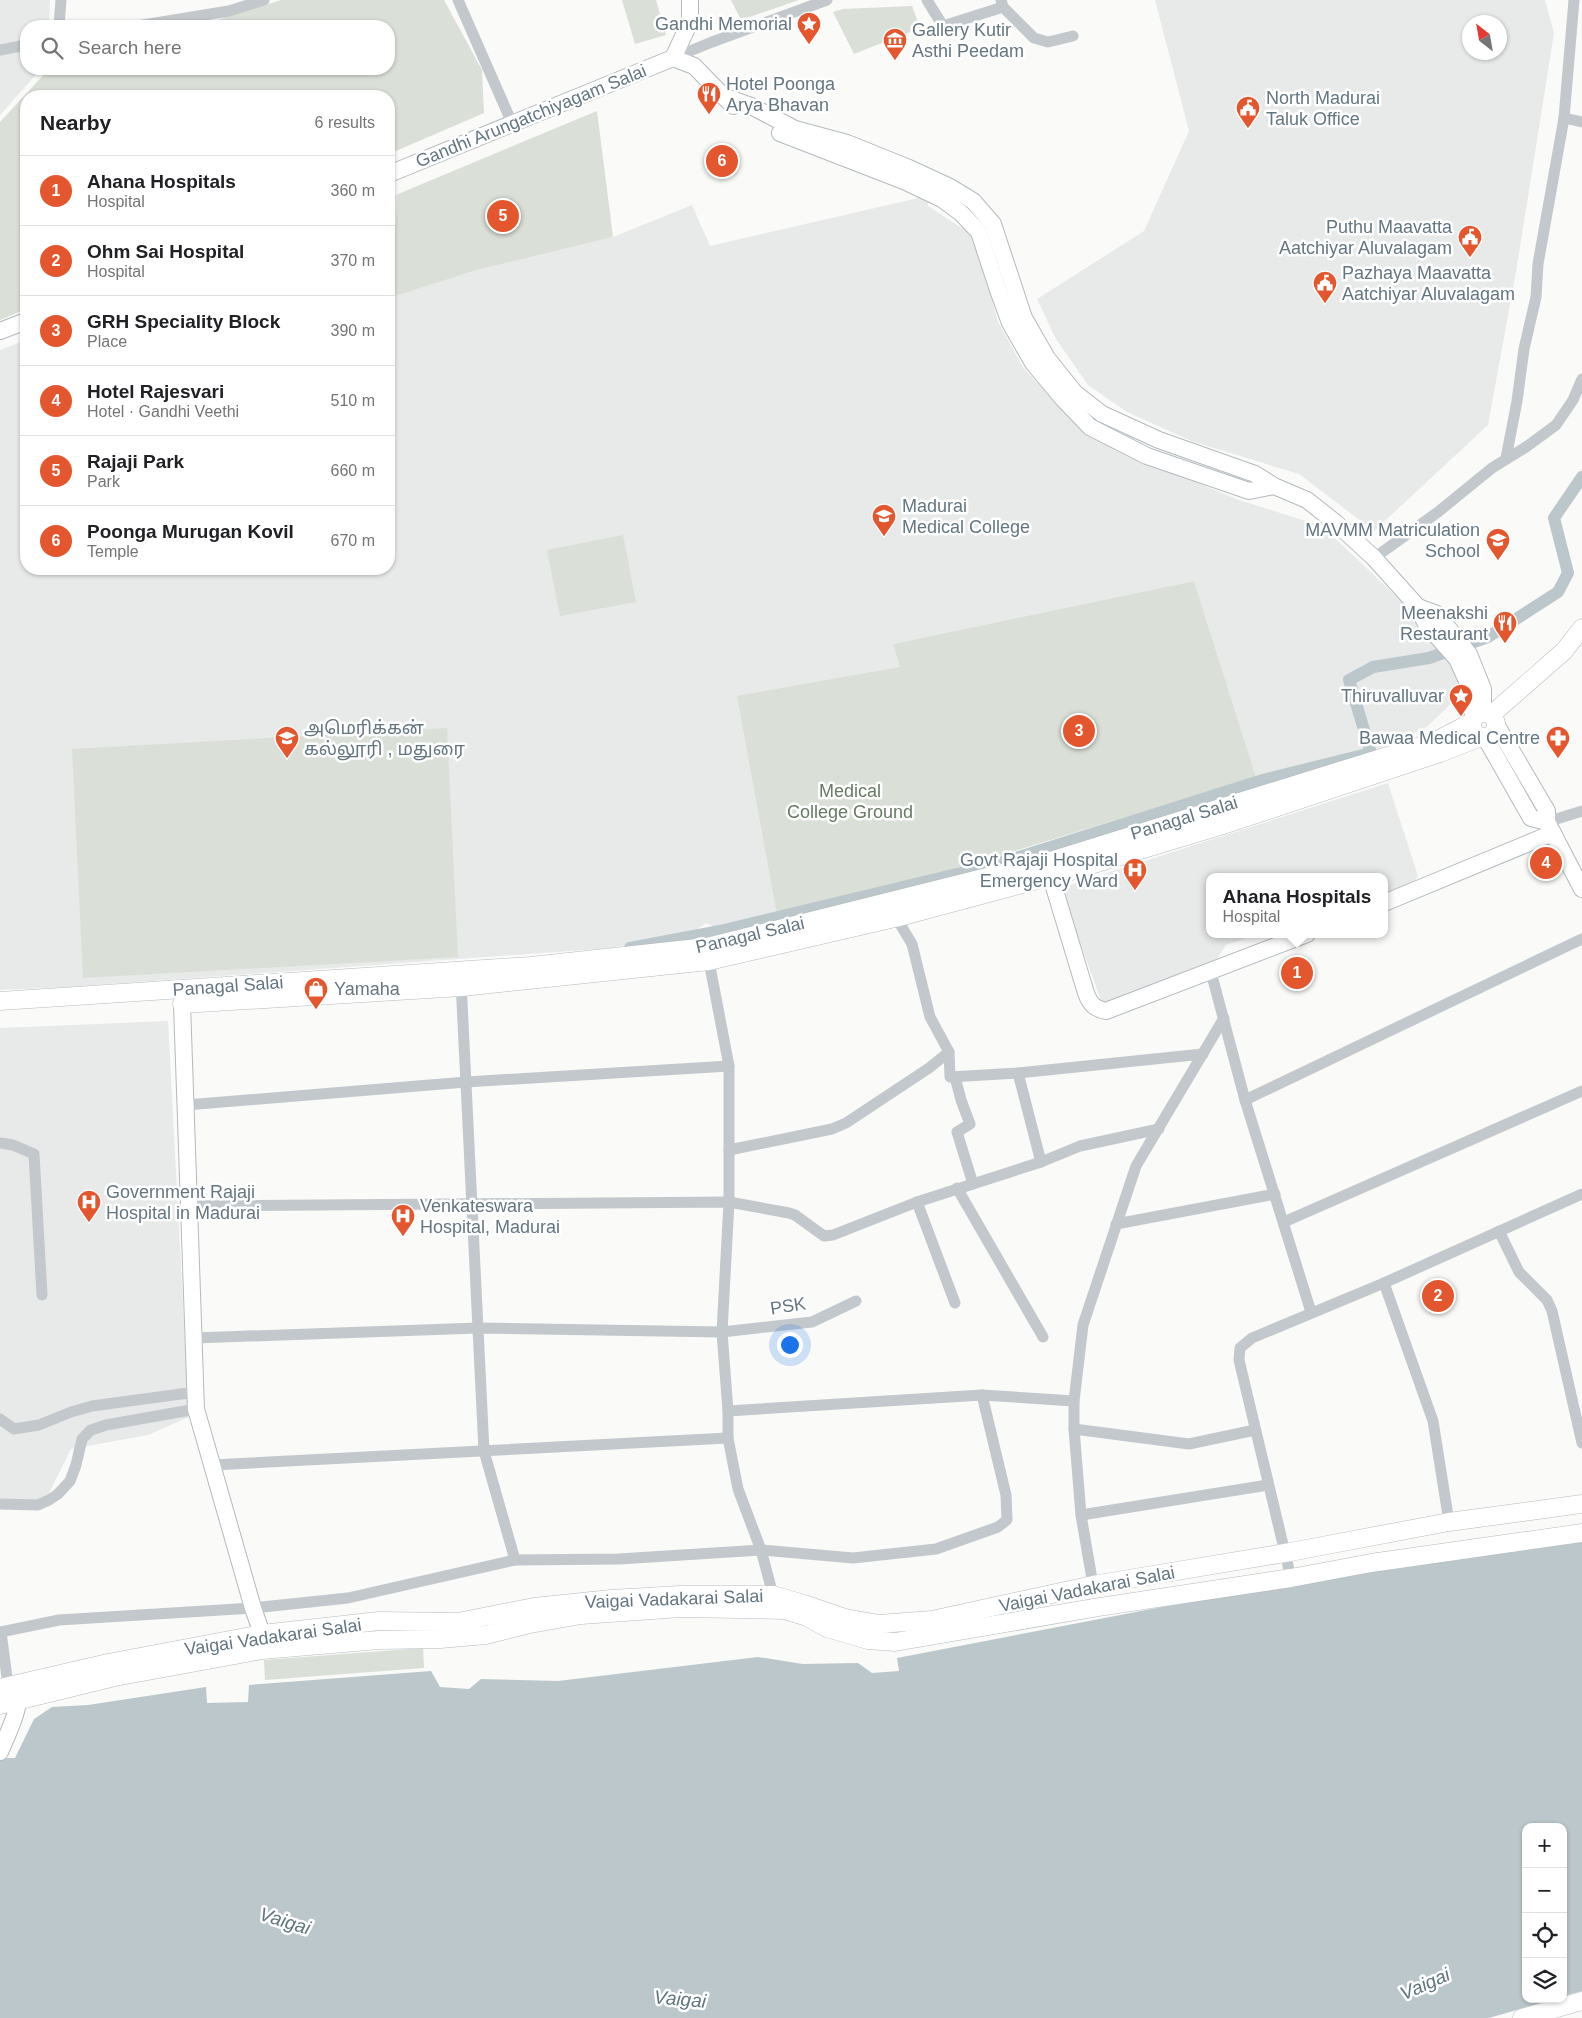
<!DOCTYPE html>
<html lang="en">
<head>
<meta charset="utf-8">
<style>
	:root { --surface:#fff; --page:#f6f6f6; --text:#202124; --muted:#757577; --line:#e0e0e0; --accent:#e4572e }
	body { margin:0; font-family:Helvetica,"Noto Sans Tamil",sans-serif; background:var(--page); color:var(--text) }
	.controls { position:absolute; right:15px; bottom:15px; display:grid; overflow:hidden; border-radius:10px; box-shadow:0 1px 4px #0004 }
	.controls button { width:45px; height:45px; display:grid; place-items:center; padding:0; border:0; border-bottom:1px solid var(--line); background:var(--surface); color:var(--text); font:25px sans-serif }
	.compass { position:absolute; left:1462px; top:15px; width:45px; height:45px; border-radius:50%; background:var(--surface); box-shadow:0 1px 4px #0004; rotate:329deg }
	.you { position:absolute; left:789px; top:1344px; width:18px; height:18px; margin:-12px; border:4px solid #fff; border-radius:50%; background:#1a73e8; box-shadow:0 0 0 8px #1a73e833 }
	.badge { display:grid; place-items:center; width:32px; height:32px; border-radius:50%; background:var(--accent); color:#fff; font-size:16px; font-weight:700 }
	.pin { position:absolute; translate:-50% -50%; border:2px solid #fff; box-shadow:0 1px 5px #0006 }
	.popup { position:absolute; left:1206px; top:873px; width:182px; height:65px; box-sizing:border-box; display:grid; place-content:center; border-radius:10px; background:var(--surface); filter:drop-shadow(0 1px 4px #0005); font-size:16px; white-space:nowrap; color:var(--muted) }
	.popup b { font-size:19px; color:var(--text) }
	.popup::after { content:''; position:absolute; left:50%; top:100%; margin-left:-10px; border:10px solid transparent; border-top-color:var(--surface) }
	.list { margin:0; padding:0; list-style:none }
	h2 { display:flex; justify-content:space-between; align-items:center; height:65px; margin:0; padding:0 20px; font-size:21px }
	h2 small { font-size:16px; font-weight:400; color:var(--muted) }
	.list li { display:grid; grid-template-columns:32px 1fr auto; gap:15px; align-items:center; box-sizing:border-box; height:70px; padding:0 20px; border-top:1px solid var(--line) }
	.list b { display:block; font-size:19px; white-space:nowrap }
	.list p { margin:0; font-size:16px; white-space:nowrap; color:var(--muted) }
	.list em { font-size:16px; font-style:normal; color:var(--muted) }
	.icon { flex:none; width:28px; height:28px; fill:none; stroke:currentColor; stroke-width:2; stroke-linecap:round; stroke-linejoin:round }
	.map { position:relative; flex:none; width:1582px; height:2018px; overflow:hidden }
	.search { position:absolute; background:var(--surface); box-shadow:0 1px 4px #0004; left:20px; top:20px; width:375px; height:55px; display:flex; align-items:center; gap:12px; box-sizing:border-box; padding:0 18px; border-radius:20px; color:var(--muted); font-size:19px }
	.panel { position:absolute; background:var(--surface); box-shadow:0 1px 4px #0004; left:20px; top:90px; width:375px; height:485px; border-radius:20px }
	.map>svg:first-child { display:block }
	.built { fill:#e8e9e9; fill-rule:evenodd }
	.green { fill:#dadfd7 }
	.water { fill:#bbc7cb }
	.lines { fill:none; stroke-linecap:round; stroke-linejoin:round }
	.canal { stroke:#bbc7cb; stroke-width:12 }
	.secondary-casing { stroke:#b3babf; stroke-width:18 }
	.primary-casing { stroke:#b5babe; stroke-width:19 }
	.street { stroke:#c3c8cc; stroke-width:11 }
	.secondary { stroke:#fff; stroke-width:16 }
	.primary { stroke:#fff; stroke-width:18 }
	.labels { text-anchor:middle; dominant-baseline:central; stroke-width:5; stroke-linejoin:round; paint-order:stroke }
	.poi-label { font-size:18px; fill:#657683; stroke:#fff; text-anchor:start }
	.street-label { font-size:18px; fill:#657683; stroke:#fff }
	.park-label { font-size:18px; fill:#687a64; stroke:#fff }
	.water-label { font-size:19px; font-style:italic; fill:#60757c; stroke:#fff }
</style>
</head>
<body>
<div class="map">
<svg width="1582" height="2018" viewBox="0 0 1582 2018">
	<rect width="100%" height="100%" fill="#fafaf8"/>
	<!-- built -->
	<g class="built">
		<path d="M 0,0 L 50,0 L 49,26 L 26,26 L 26,69 L 41,69 L 0,115 Z"/>
		<path d="M 1155,0 L 1545,0 L 1554,33 L 1517,266 L 1488,425 L 1374,531 L 1299,474 L 1191,441 L 1127,412 L 1088,385 L 1056,339 L 1037,299 L 1144,231 L 1189,131 ZM 1500,22 L 1500,52 L 1470,52 L 1470,22 Z"/>
		<path d="M 398,194 L 389,288 L 389,198 Z"/>
		<path d="M 927,196 L 928,206 L 977,238 L 998,322 L 1024,369 L 1086,433 L 1120,451 L 1239,500 L 1322,526 L 1414,613 L 1454,662 L 1461,694 L 1428,726 L 1389,746 L 1256,777 L 1194,581 L 893,644 L 969,865 L 777,914 L 717,928 L 706,923 L 696,930 L 611,948 L 68,987 L 0,990 L 0,350 L 26,340 L 26,569 L 389,569 L 389,298 L 477,270 L 613,237 L 692,205 L 710,246 Z"/>
		<path d="M 1388,783 L 1418,876 L 1414,883 L 1385,893 L 1384,877 L 1210,877 L 1210,934 L 1259,934 L 1226,945 L 1210,970 L 1102,1003 L 1060,888 Z"/>
		<path d="M 168,1021 L 189,1417 L 148,1435 L 71,1449 L 42,1507 L 0,1503 L 0,1028 Z"/>
	</g>
	<!-- green -->
	<g class="green">
		<path d="M 281,0 L 444,0 L 482,70 L 484,113 L 389,154 L 389,96 L 26,96 L 26,309 L 0,320 L 0,122 L 49,69 L 389,69 L 389,26 L 198,26 Z"/>
		<path d="M 622,0 L 656,0 L 666,35 L 635,44 Z"/>
		<path d="M 731,0 L 799,0 L 741,20 Z"/>
		<path d="M 912,6 L 920,28 L 854,54 L 833,12 L 843,9 Z"/>
		<path d="M 597,111 L 613,237 L 477,270 L 389,298 L 398,194 Z"/>
		<path d="M 623,535 L 636,602 L 560,616 L 547,550 Z"/>
		<path d="M 1194,581 L 1256,777 L 969,865 L 777,914 L 737,696 L 900,667 L 893,644 Z"/>
		<path d="M 447,728 L 458,957 L 83,978 L 72,749 Z"/>
		<path d="M 423,1648 L 424,1668 L 265,1680 L 264,1660 Z"/>
	</g>
	<!-- water -->
	<path class="water" d="M 1582,1541 L 1582,1991 L 1563,1996 L 1563,1827 L 1526,1827 L 1526,1999 L 1554,1999 L 1489,2018 L 0,2018 L 0,1758 L 15,1758 L 34,1719 L 52,1707 L 88,1705 L 206,1687 L 207,1703 L 248,1702 L 249,1685 L 431,1671 L 440,1687 L 469,1689 L 481,1679 L 558,1681 L 758,1657 L 803,1664 L 858,1663 L 872,1673 L 899,1671 L 897,1658 L 1162,1607 L 1471,1553 Z"/>
	<g class="lines">
		<!-- canal -->
		<path class="canal" d="M 630,948 L 720,931 L 961,873 L 1022,856 L 1263,780 L 1371,753 L 1349,680 L 1373,667 L 1429,658 L 1488,637 L 1558,592 L 1568,573 L 1554,518 L 1582,477"/>
		<defs>
			<g id="secondary">
				<path d="M 673,58 L 694,66 L 733,106"/>
				<path d="M 673,58 L 690,22 L 690,0"/>
				<path d="M 726,97 L 751,106 L 795,129 L 847,143 L 909,168 L 950,187 L 973,201 L 993,224 L 1024,318 L 1047,358 L 1075,393 L 1102,414 L 1159,440 L 1255,474 L 1274,486 L 1307,500 L 1336,523 L 1374,558 L 1418,607 L 1426,624 L 1457,659 L 1472,692 L 1473,718"/>
				<path d="M 780,133 L 904,181 L 942,199 L 961,213 L 979,232 L 998,290 L 1010,323 L 1033,363 L 1064,400 L 1090,427 L 1147,456 L 1249,491 L 1274,486"/>
				<path d="M 389,174 L 673,58"/>
				<path d="M 0,331 L 26,321"/>
				<path d="M 1418,607 L 1437,614 L 1469,654 L 1483,689 L 1483,705"/>
				<path d="M 1496,724 L 1547,811 L 1547,822 L 1582,889"/>
				<path d="M 1485,737 L 1531,818 L 1547,822"/>
				<path d="M 1047,864 L 1086,993 C 1090,1004 1095,1009 1106,1011 L 1307,934"/>
				<path d="M 1384,903 L 1553,833"/>
				<path d="M 182,1004 L 196,1409 L 253,1608 L 262,1634 L 262,1647"/>
				<path d="M 0,1752 C 9,1731 19,1711 20,1688"/>
			</g>
			<g id="primary">
				<circle cx="1484" cy="725" r="12"/>
				<path d="M 1491,715 L 1564,651 L 1582,628"/>
				<path d="M 0,1001 L 531,966 L 707,947 L 1047,862 L 1436,741 L 1472,722"/>
				<path d="M 182,1004 L 462,987 L 709,961 L 899,917 L 1071,871 L 1220,826 L 1440,753 L 1481,737"/>
				<path d="M 0,1688 L 108,1663 L 262,1634 L 379,1621 L 458,1622 L 534,1607 L 611,1599 L 680,1595 L 773,1595 L 804,1604 L 845,1618 L 879,1624 L 932,1620 L 1093,1585 L 1285,1553 L 1449,1522 L 1582,1504"/>
				<path d="M 0,1705 L 115,1677 L 262,1650 L 379,1640 L 440,1639 L 486,1635 L 530,1624 L 581,1615 L 681,1608 L 784,1610 L 807,1617 L 827,1628 L 868,1640 L 895,1642 L 1099,1607 L 1291,1578 L 1371,1563 L 1582,1533"/>
				<path d="M 1522,2018 L 1582,2001"/>
			</g>
		</defs>
		<!-- secondary casing -->
		<use href="#secondary" class="secondary-casing"/>
		<!-- primary casing -->
		<use href="#primary" class="primary-casing"/>
		<!-- street -->
		<g class="street">
			<path d="M 458,0 L 512,123"/>
			<path d="M 927,0 L 943,26 L 1003,7 L 1001,0"/>
			<path d="M 1003,7 L 1034,38 L 1048,42 L 1073,36"/>
			<path d="M 59,26 L 61,0"/>
			<path d="M 137,26 L 229,11 L 264,0"/>
			<path d="M 0,50 L 26,45"/>
			<path d="M 673,58 L 712,42 L 827,0"/>
			<path d="M 1564,118 L 1582,122"/>
			<path d="M 1506,458 L 1517,401 L 1524,349 L 1536,297 L 1538,264 L 1564,118 L 1574,0"/>
			<path d="M 1374,558 L 1438,512 L 1492,468 L 1526,447 L 1556,425 L 1573,400 L 1582,379"/>
			<path d="M 1547,822 L 1582,811"/>
			<path d="M 894,914 L 912,944 L 930,1017 L 949,1052 L 950,1077 L 1018,1073 L 1203,1054"/>
			<path d="M 708,956 L 729,1066 L 729,1202 L 722,1332 L 728,1411 L 728,1438 L 738,1489 L 761,1550 L 773,1595"/>
			<path d="M 1211,972 L 1245,1100 L 1311,1312"/>
			<path d="M 461,982 L 484,1451 L 515,1560"/>
			<path d="M 1018,1073 L 1041,1162"/>
			<path d="M 955,1077 L 961,1100 L 970,1124 L 957,1132 L 973,1184"/>
			<path d="M 1245,1100 L 1582,939"/>
			<path d="M 186,1105 L 466,1082 L 729,1066"/>
			<path d="M 0,1143 L 13,1145 L 34,1154 L 42,1295"/>
			<path d="M 729,1150 L 832,1129 L 846,1123 L 929,1068 L 949,1052"/>
			<path d="M 957,1188 L 1043,1337"/>
			<path d="M 917,1202 L 955,1303"/>
			<path d="M 189,1206 L 729,1202 L 789,1213 L 795,1215 L 824,1236 L 833,1235 L 917,1202 L 1041,1162 L 1080,1146 L 1159,1129"/>
			<path d="M 1284,1222 L 1582,1091"/>
			<path d="M 1116,1224 L 1275,1194"/>
			<path d="M 1499,1231 L 1519,1272 L 1547,1300 L 1552,1311 L 1582,1443"/>
			<path d="M 1384,1283 L 1433,1421 L 1449,1522"/>
			<path d="M 194,1338 L 478,1328 L 722,1332 L 812,1322 L 856,1301"/>
			<path d="M 728,1411 L 982,1395 L 1074,1401"/>
			<path d="M 0,1419 L 14,1429 L 39,1425 L 71,1412 L 92,1406 L 196,1392"/>
			<path d="M 1074,1429 L 1189,1444 L 1255,1430"/>
			<path d="M 212,1465 L 728,1438"/>
			<path d="M 0,1504 L 38,1505 L 49,1500 L 58,1494 L 70,1481 L 76,1465 L 82,1439 L 91,1430 L 106,1425 L 196,1409"/>
			<path d="M 1081,1515 L 1268,1485"/>
			<path d="M 1291,1578 L 1239,1360 L 1240,1348 L 1252,1338 L 1384,1283 L 1582,1194"/>
			<path d="M 1093,1585 L 1081,1515 L 1074,1429 L 1074,1401 L 1083,1325 L 1136,1166 L 1224,1018"/>
			<path d="M 0,1632 L 59,1620 L 253,1608 L 348,1598 L 515,1560 L 619,1559 L 761,1550 L 853,1558 L 936,1549 L 998,1527 L 1007,1520 L 1006,1495 L 982,1395"/>
			<path d="M 1,1632 L 8,1685"/>
		</g>
		<!-- secondary -->
		<use href="#secondary" class="secondary"/>
		<!-- primary -->
		<use href="#primary" class="primary"/>
	</g>
	<!-- icons -->
	<defs>
		<symbol id="sight-pin" viewBox="-11 -11 22 30"><path d="M0 17L-7.5 6A9.5 9.5 0 1 1 7.5 6Z" fill="#e4572e" stroke="#fff"/><path d="M0-6L1.8-2.2L6-1.7L2.9 1.2L3.7 5.4L0 3.3L-3.7 5.4L-2.9 1.2L-6-1.7L-1.8-2.2Z" fill="#fff"/></symbol>
		<symbol id="museum-pin" viewBox="-11 -11 22 30"><path d="M0 17L-7.5 6A9.5 9.5 0 1 1 7.5 6Z" fill="#e4572e" stroke="#fff"/><path d="M0-6L6-3V-2H-6V-3ZM-5-1h2V3h-2ZM-1-1h2V3h-2ZM3-1h2V3H3ZM-6 4H6V6H-6Z" fill="#fff"/></symbol>
		<symbol id="restaurant-pin" viewBox="-11 -11 22 30"><path d="M0 17L-7.5 6A9.5 9.5 0 1 1 7.5 6Z" fill="#e4572e" stroke="#fff"/><path d="M-5-6h1v4h1v-4h1v4h1v-4h1v5L-1.5 .5V6h-2V.5L-5-1ZM5-6V6H3V1.5H1.5Q1.5-4 5-6Z" fill="#fff"/></symbol>
		<symbol id="civic-pin" viewBox="-11 -11 22 30"><path d="M0 17L-7.5 6A9.5 9.5 0 1 1 7.5 6Z" fill="#e4572e" stroke="#fff"/><path d="M-.6-6.5H3V-4.5H.6V-3L4-1V1h2V6H-6V1h2V-1L-.6-3ZM-1.2 2.5V6h2.4V2.5Z" fill="#fff"/></symbol>
		<symbol id="university-pin" viewBox="-11 -11 22 30"><path d="M0 17L-7.5 6A9.5 9.5 0 1 1 7.5 6Z" fill="#e4572e" stroke="#fff"/><path d="M0-5L7-2L0 1L-7-2ZM-4 1L0 2.5L4 1V4Q0 6-4 4Z" fill="#fff"/></symbol>
		<symbol id="school-pin" viewBox="-11 -11 22 30"><path d="M0 17L-7.5 6A9.5 9.5 0 1 1 7.5 6Z" fill="#e4572e" stroke="#fff"/><path d="M0-5L7-2L0 1L-7-2ZM-4 1L0 2.5L4 1V4Q0 6-4 4Z" fill="#fff"/></symbol>
		<symbol id="pharmacy-pin" viewBox="-11 -11 22 30"><path d="M0 17L-7.5 6A9.5 9.5 0 1 1 7.5 6Z" fill="#e4572e" stroke="#fff"/><path d="M-2-6h4v4h4v4h-4v4h-4v-4h-4v-4h4Z" fill="#fff"/></symbol>
		<symbol id="hospital-pin" viewBox="-11 -11 22 30"><path d="M0 17L-7.5 6A9.5 9.5 0 1 1 7.5 6Z" fill="#e4572e" stroke="#fff"/><path d="M-5-5h3v3.5h4V-5h3V5h-3V1.5h-4V5h-3Z" fill="#fff"/></symbol>
		<symbol id="shop-pin" viewBox="-11 -11 22 30"><path d="M0 17L-7.5 6A9.5 9.5 0 1 1 7.5 6Z" fill="#e4572e" stroke="#fff"/><path d="M-5-2.5h2.3a2.7 3.5 0 0 1 5.4 0H5L5.5 6h-11ZM-1.5-2.5h3a1.5 2.3 0 0 0-3 0Z" fill="#fff"/></symbol>
	</defs>
	<g fill-rule="evenodd">
		<use href="#sight-pin" x="795" y="10" width="28" height="38"/>
		<use href="#museum-pin" x="881" y="26" width="28" height="38"/>
		<use href="#restaurant-pin" x="695" y="80" width="28" height="38"/>
		<use href="#civic-pin" x="1234" y="94" width="28" height="38"/>
		<use href="#civic-pin" x="1456" y="223" width="28" height="38"/>
		<use href="#civic-pin" x="1311" y="269" width="28" height="38"/>
		<use href="#university-pin" x="870" y="502" width="28" height="38"/>
		<use href="#school-pin" x="1484" y="526" width="28" height="38"/>
		<use href="#restaurant-pin" x="1491" y="609" width="28" height="38"/>
		<use href="#sight-pin" x="1447" y="682" width="28" height="38"/>
		<use href="#university-pin" x="273" y="724" width="28" height="38"/>
		<use href="#pharmacy-pin" x="1544" y="724" width="28" height="38"/>
		<use href="#hospital-pin" x="1121" y="856" width="28" height="38"/>
		<use href="#shop-pin" x="302" y="975" width="28" height="38"/>
		<use href="#hospital-pin" x="75" y="1188" width="28" height="38"/>
		<use href="#hospital-pin" x="389" y="1202" width="28" height="38"/>
	</g>
	<g class="labels">
		<!-- poi labels -->
		<g class="poi-label">
			<text x="792" y="24" text-anchor="end">Gandhi Memorial</text>
			<text x="912" y="30">Gallery Kutir<tspan x="912" dy="21">Asthi Peedam</tspan></text>
			<text x="726" y="84">Hotel Poonga<tspan x="726" dy="21">Arya Bhavan</tspan></text>
			<text x="1266" y="98">North Madurai<tspan x="1266" dy="21">Taluk Office</tspan></text>
			<text x="1452" y="227" text-anchor="end">Puthu Maavatta<tspan x="1452" dy="21">Aatchiyar Aluvalagam</tspan></text>
			<text x="1342" y="273">Pazhaya Maavatta<tspan x="1342" dy="21">Aatchiyar Aluvalagam</tspan></text>
			<text x="902" y="506">Madurai<tspan x="902" dy="21">Medical College</tspan></text>
			<text x="1480" y="530" text-anchor="end">MAVMM Matriculation<tspan x="1480" dy="21">School</tspan></text>
			<text x="1488" y="613" text-anchor="end">Meenakshi<tspan x="1488" dy="21">Restaurant</tspan></text>
			<text x="1444" y="696" text-anchor="end">Thiruvalluvar</text>
			<text x="304" y="728">அமெரிக்கன்<tspan x="304" dy="21">கல்லூரி , மதுரை</tspan></text>
			<text x="1540" y="738" text-anchor="end">Bawaa Medical Centre</text>
			<text x="1118" y="860" text-anchor="end">Govt Rajaji Hospital<tspan x="1118" dy="21">Emergency Ward</tspan></text>
			<text x="334" y="989">Yamaha</text>
			<text x="106" y="1192">Government Rajaji<tspan x="106" dy="21">Hospital in Madurai</tspan></text>
			<text x="420" y="1206">Venkateswara<tspan x="420" dy="21">Hospital, Madurai</tspan></text>
		</g>
		<!-- street labels -->
		<g class="street-label">
			<text transform="translate(531 116) rotate(-22)">Gandhi Arungatchiyagam Salai</text>
			<text transform="translate(1184 818) rotate(-17)">Panagal Salai</text>
			<text transform="translate(750 935) rotate(-13)">Panagal Salai</text>
			<text transform="translate(228 986) rotate(-4)">Panagal Salai</text>
			<text transform="translate(788 1306) rotate(-9)">PSK</text>
			<text transform="translate(1087 1589) rotate(-11)">Vaigai Vadakarai Salai</text>
			<text transform="translate(674 1599) rotate(-2)">Vaigai Vadakarai Salai</text>
			<text transform="translate(273 1637) rotate(-8)">Vaigai Vadakarai Salai</text>
		</g>
		<!-- park labels -->
		<g class="park-label">
			<text x="850" y="791">Medical<tspan x="850" dy="21">College Ground</tspan></text>
		</g>
		<!-- water labels -->
		<g class="water-label">
			<text transform="translate(285 1921) rotate(17)">Vaigai</text>
			<text transform="translate(1425 1984) rotate(-24)">Vaigai</text>
			<text transform="translate(680 1999) rotate(5)">Vaigai</text>
		</g>
	</g>
</svg>
<div class="controls">
<button>+</button>
<button>−</button>
<button><svg class="icon" aria-label="locate" viewBox="0 0 24 24"><circle cx="12" cy="12" r="6"/><path d="M12 2v4M12 18v4M2 12h4M18 12h4"/></svg></button>
<button><svg class="icon" aria-label="layers" viewBox="0 0 24 24"><path d="M12 4l9 5-9 5-9-5zM3 14l9 5 9-5"/></svg></button>
</div>
<svg class="compass" viewBox="-18 -18 36 36"><path d="M0-13l5 13h-10z" fill="#e53935"/><path d="M0 13l5-13h-10z" fill="#757577"/></svg>
<div class="you"></div>
<div class="pin badge" style="left:1297px;top:973px">1</div>
<div class="popup"><b>Ahana Hospitals</b>Hospital</div>
<div class="pin badge" style="left:1438px;top:1296px">2</div>
<div class="pin badge" style="left:1079px;top:731px">3</div>
<div class="pin badge" style="left:1546px;top:863px">4</div>
<div class="pin badge" style="left:503px;top:216px">5</div>
<div class="pin badge" style="left:722px;top:161px">6</div>
<div class="search"><svg class="icon" aria-label="search" viewBox="0 0 24 24"><circle cx="10" cy="10" r="6"/><path d="M15 15l6 6"/></svg>Search here</div>
<section class="panel">
<h2>Nearby<small>6 results</small></h2>
<ul class="list">
<li><span class="badge">1</span><div><b>Ahana Hospitals</b><p>Hospital</p></div><em>360 m</em></li>
<li><span class="badge">2</span><div><b>Ohm Sai Hospital</b><p>Hospital</p></div><em>370 m</em></li>
<li><span class="badge">3</span><div><b>GRH Speciality Block</b><p>Place</p></div><em>390 m</em></li>
<li><span class="badge">4</span><div><b>Hotel Rajesvari</b><p>Hotel · Gandhi Veethi</p></div><em>510 m</em></li>
<li><span class="badge">5</span><div><b>Rajaji Park</b><p>Park</p></div><em>660 m</em></li>
<li><span class="badge">6</span><div><b>Poonga Murugan Kovil</b><p>Temple</p></div><em>670 m</em></li>
</ul>
</section>
</div>
</body>
</html>
